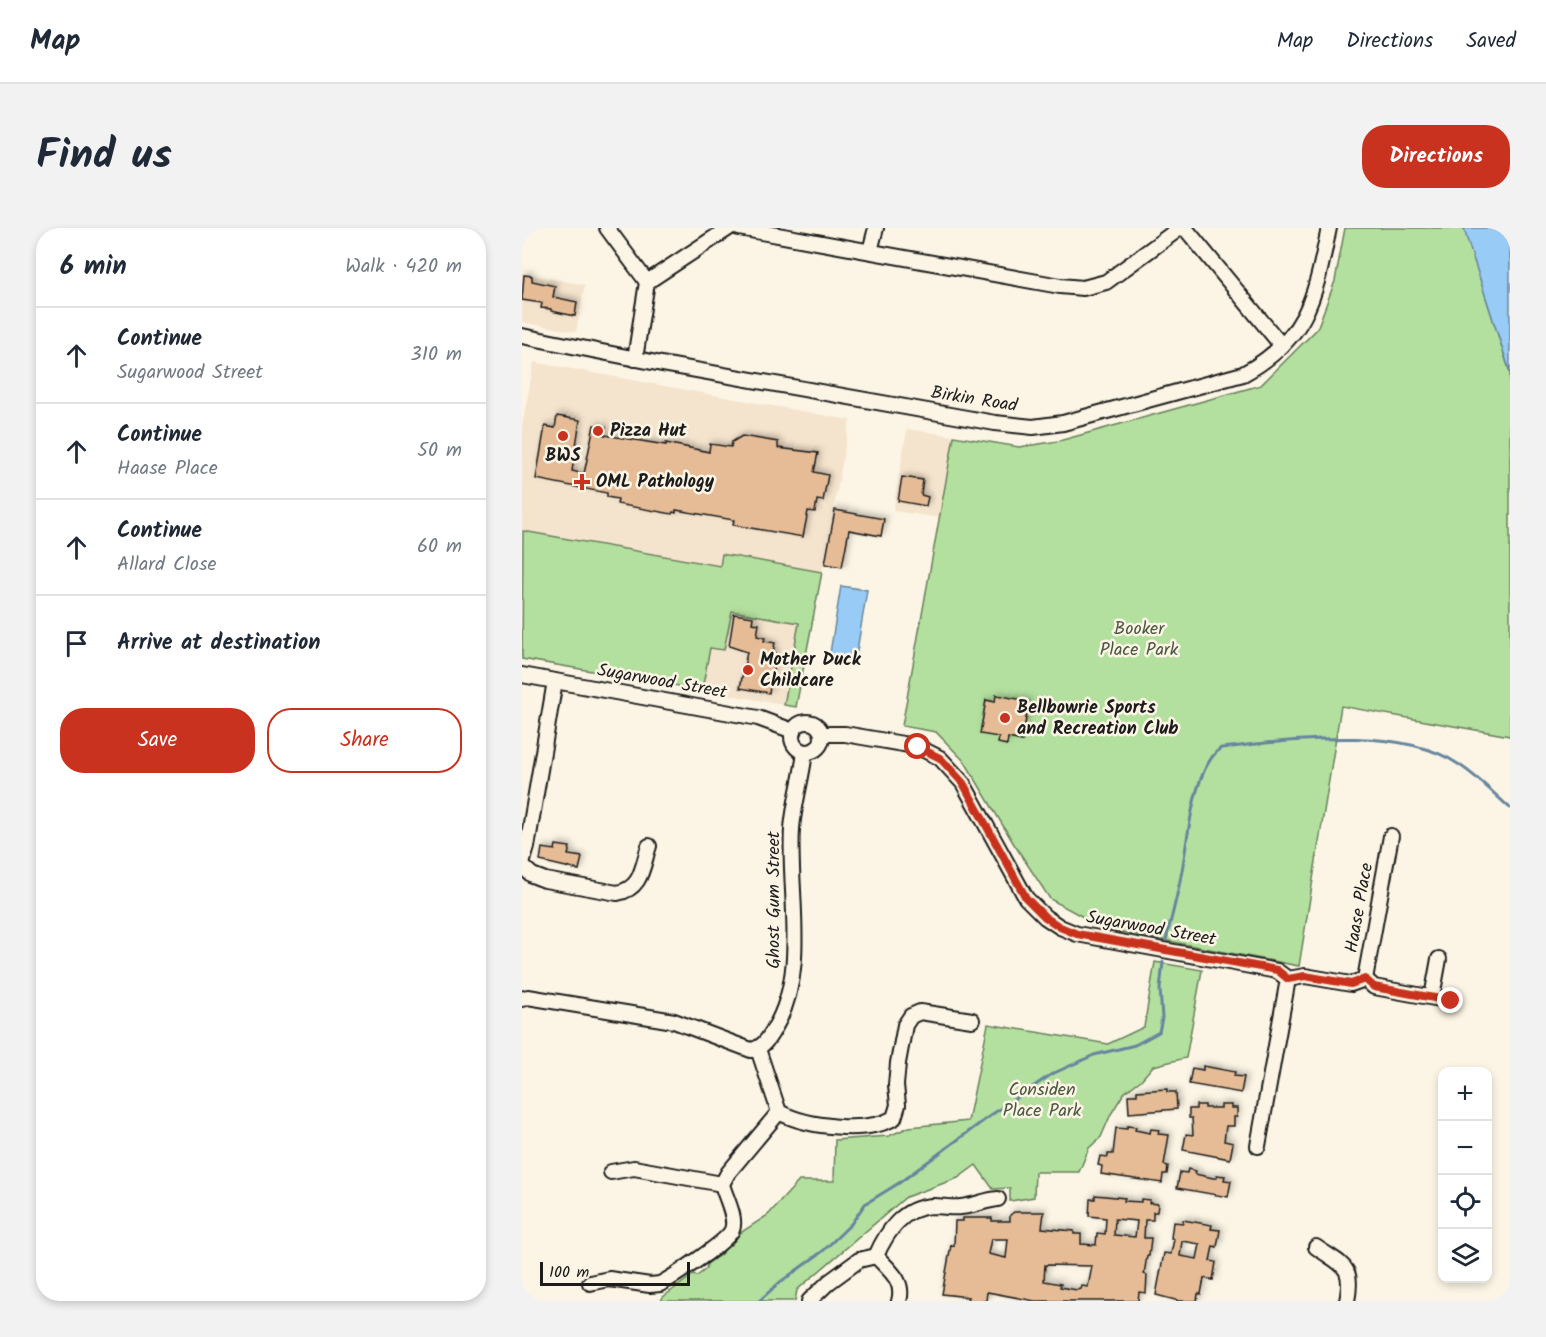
<!DOCTYPE html>
<html lang="en">
<head>
<meta charset="utf-8">
<style>
	:root { --surface:#fff; --page:#f2f2f3; --text:#1f2937; --muted:#747a83; --line:#e0e1e3; --accent:#c8321e }
	body { margin:0; font-family:Kalam,sans-serif; background:var(--page); color:var(--text) }
	.controls { position:absolute; right:18px; bottom:18px; display:grid; overflow:hidden; border-radius:12px; box-shadow:0 3px 9px #0003 }
	.controls button { width:54px; height:54px; display:grid; place-items:center; padding:0; border:0; border-bottom:2px solid var(--line); background:var(--surface); color:var(--text); font:30px sans-serif }
	.scale { position:absolute; left:18px; bottom:15px; width:150px; box-sizing:border-box; padding-left:6px; border:3px solid #1c1c1c; border-top:0; font-size:16px; line-height:21px; white-space:nowrap; color:#1c1c1c; -webkit-text-stroke:4px #fcf5e5; paint-order:stroke }
	.stop { position:absolute; width:18px; height:18px; margin:-14px; border:4px solid #c8321e; border-radius:50%; background:#fff }
	.stop.end { background:#c8321e; border-color:#fff; box-shadow:0 2px 6px #0008 }
	.list { margin:0; padding:0; list-style:none }
	h2 { display:flex; justify-content:space-between; align-items:center; height:78px; margin:0; padding:0 24px; font-size:26px }
	h2 small { font-size:20px; font-weight:400; color:var(--muted) }
	.list li { display:grid; grid-template-columns:39px 1fr auto; gap:18px; align-items:center; box-sizing:border-box; height:96px; padding:0 24px; border-top:2px solid var(--line) }
	.list b { display:block; font-size:22px; white-space:nowrap }
	.list p { margin:0; font-size:20px; white-space:nowrap; color:var(--muted) }
	.list em { font-size:20px; font-style:normal; color:var(--muted) }
	.actions { display:flex; gap:12px; padding:18px 24px }
	.actions a { flex:1; padding:14px 0; border:2px solid var(--accent); border-radius:24px; text-align:center; font-size:21px; color:var(--accent) }
	.actions .main { background:var(--accent); color:#fff }
	.icon { flex:none; width:33px; height:33px; fill:none; stroke:currentColor; stroke-width:2; stroke-linecap:round; stroke-linejoin:round }
	.map { position:relative; flex:none; width:988px; height:1073px; overflow:hidden; border-radius:24px }
	header { display:flex; align-items:center; gap:36px; box-sizing:border-box; height:84px; padding:0 30px; background:var(--surface); border-bottom:2px solid var(--line) }
	header strong { font-size:28px }
	nav { display:flex; gap:33px; margin-inline-start:auto; font-size:21px }
	.intro { display:flex; align-items:center; justify-content:space-between; box-sizing:border-box; height:144px; padding:0 36px }
	h1 { margin:0; font-size:42px }
	.button { padding:15px 27px; border-radius:24px; background:var(--accent); color:#fff; font-size:21px; font-weight:700 }
	main { display:flex; gap:36px; padding:0 36px }
	aside { flex:1; background:var(--surface); border-radius:24px; box-shadow:0 3px 9px #0003 }
	.map>svg:first-child { display:block }
	.built { fill:#f5e4cd }
	.green { fill:#b3e09e; stroke:#687e5d; stroke-width:1.5 }
	.water { fill:#98cbf5; stroke:#66859e; stroke-width:1.5 }
	.lines { fill:none; stroke-linecap:round; stroke-linejoin:round }
	.stream { stroke:#66859e; stroke-width:3 }
	.building { fill:#e6bc96; stroke:#1c1c1c; stroke-width:1.5; fill-rule:evenodd; filter:url(#shadow) }
	.minor-casing { stroke:#1c1c1c; stroke-width:18 }
	.minor { stroke:#fcf5e5; stroke-width:14 }
	.route { stroke:#c8321e; stroke-width:8 }
	.poi-dot { fill:#c8321e; stroke:#fcf5e5; stroke-width:2 }
	.labels { text-anchor:middle; dominant-baseline:central; stroke-width:5; stroke-linejoin:round; paint-order:stroke }
	.street-label { font-size:18px; fill:#1c1c1c; stroke:#fcf5e5 }
	.poi-label { font-size:18px; font-weight:bold; fill:#1c1c1c; stroke:#fcf5e5; text-anchor:start }
	.park-label { font-size:18px; fill:#495743; stroke:#fcf5e5 }
</style>
</head>
<body>
<header>
<strong>Map</strong>
<nav><a>Map</a><a>Directions</a><a>Saved</a></nav>
</header>
<div class="intro"><h1>Find us</h1><a class="button">Directions</a></div>
<main>
<aside>
<h2>6 min<small>Walk · 420 m</small></h2>
<ul class="list">
<li><svg class="icon" aria-label="ahead" viewBox="0 0 24 24"><path d="M12 20V5M6 11l6-6 6 6"/></svg><div><b>Continue</b><p>Sugarwood Street</p></div><em>310 m</em></li>
<li><svg class="icon" aria-label="ahead" viewBox="0 0 24 24"><path d="M12 20V5M6 11l6-6 6 6"/></svg><div><b>Continue</b><p>Haase Place</p></div><em>50 m</em></li>
<li><svg class="icon" aria-label="ahead" viewBox="0 0 24 24"><path d="M12 20V5M6 11l6-6 6 6"/></svg><div><b>Continue</b><p>Allard Close</p></div><em>60 m</em></li>
<li><svg class="icon" aria-label="arrive" viewBox="0 0 24 24"><path d="M6 21V4h12l-3 4 3 4H6"/></svg><div><b>Arrive at destination</b></div></li>
</ul>
<div class="actions"><a class="main">Save</a><a>Share</a></div>
</aside>
<div class="map">
<svg width="988" height="1073" viewBox="0 0 988 1073">
	<defs>
		<filter id="shadow"><feDropShadow dx="2.5" dy="-2.5" stdDeviation="3" flood-color="#0004"/></filter>
	</defs>
	<rect width="100%" height="100%" fill="#fcf5e5"/>
	<filter id="ink" filterUnits="userSpaceOnUse"><feTurbulence type="fractalNoise" baseFrequency=".0167" numOctaves="2"/><feDisplacementMap in="SourceGraphic" scale="12" xChannelSelector="R" yChannelSelector="G"/><feConvolveMatrix kernelMatrix="1 2 1 2 8 2 1 2 1" color-interpolation-filters="sRGB"/></filter>
	<g filter="url(#ink)">
		<!-- built -->
		<g class="built">
			<path d="M 0,45 L 63,57 L 54,104 L 0,94 Z"/>
			<path d="M 12,134 L 328,192 L 300,344 L 201,326 L 198,338 L 0,302 L 0,198 Z"/>
			<path d="M 385,201 L 432,208 L 418,290 L 371,283 Z"/>
			<path d="M 209,383 L 277,395 L 262,477 L 180,462 L 188,420 L 202,422 Z"/>
		</g>
		<!-- green -->
		<g class="green">
			<path d="M 823,0 L 942,0 L 988,145 L 988,508 L 819,478 L 777,738 L 583,701 L 528,671 L 492,616 L 443,534 L 414,504 L 380,498 L 432,208 L 497,219 L 537,213 L 739,157 L 795,101 L 813,53 Z"/>
			<path d="M 1,303 L 198,338 L 200,326 L 300,344 L 274,479 L 262,477 L 277,395 L 210,383 L 202,422 L 188,420 L 180,462 L 0,431 Z"/>
			<path d="M 633,734 L 680,742 L 664,830 L 631,838 L 619,852 L 602,865 L 589,886 L 579,909 L 567,920 L 557,944 L 513,944 L 512,969 L 488,973 L 488,960 L 471,961 L 454,937 L 436,950 L 384,969 L 275,1062 L 273,1073 L 139,1073 L 141,1069 L 171,1047 L 175,1048 L 184,1041 L 185,1036 L 198,1027 L 218,1005 L 246,987 L 277,953 L 312,953 L 313,912 L 367,908 L 387,899 L 446,893 L 466,796 L 586,816 L 622,799 Z"/>
		</g>
		<!-- water -->
		<g class="water">
			<path d="M 942,0 L 988,0 L 988,144 L 945,11 Z"/>
			<path d="M 319,358 L 345,362 L 333,435 L 307,431 Z"/>
		</g>
		<g class="lines">
			<!-- stream -->
			<g class="stream">
				<path d="M 644,712 C 649,691 655,669 659,648 C 666,614 670,541 699,520 C 766,513 877,496 936,536 C 955,548 971,565 988,580"/>
				<path d="M 237,1073 L 257,1055 L 301,1023 L 329,996 L 343,976 L 377,955 L 472,885 L 530,846 L 572,827 L 613,817 L 637,804 L 640,790 L 638,761 L 641,734"/>
			</g>
		</g>
		<!-- building -->
		<g class="building">
			<path d="M 2,47 L 10,48 L 10,53 L 33,58 L 31,69 L 55,74 L 53,88 L 29,83 L 29,81 L 19,80 L 20,75 L 0,72 Z"/>
			<path d="M 35,188 L 58,192 L 50,243 L 62,246 L 72,197 L 84,199 L 82,207 L 144,217 L 144,215 L 187,224 L 188,216 L 209,219 L 210,214 L 220,208 L 256,214 L 256,220 L 296,225 L 292,244 L 306,247 L 301,273 L 295,272 L 293,284 L 286,283 L 281,309 L 211,297 L 212,292 L 154,282 L 154,285 L 151,284 L 150,286 L 95,276 L 96,271 L 85,269 L 85,265 L 14,251 L 23,198 L 33,200 Z"/>
			<path d="M 380,249 L 401,252 L 399,267 L 406,269 L 404,278 L 376,273 Z"/>
			<path d="M 313,282 L 362,291 L 359,308 L 327,302 L 320,339 L 303,336 Z"/>
			<path d="M 212,386 L 231,389 L 230,395 L 237,396 L 235,408 L 243,410 L 242,413 L 253,415 L 251,424 L 254,425 L 247,465 L 218,460 L 225,424 L 207,418 Z"/>
			<path d="M 474,467 L 507,473 L 500,513 L 486,510 L 485,517 L 476,515 L 477,509 L 458,506 L 464,472 L 473,474 Z"/>
			<path d="M 34,617 L 48,619 L 46,627 L 60,629 L 57,642 L 18,633 L 20,620 L 33,622 Z"/>
			<path d="M 681,838 L 713,844 L 712,848 L 722,849 L 719,865 L 667,856 L 670,840 L 681,842 Z"/>
			<path d="M 645,861 L 645,864 L 654,864 L 655,881 L 607,885 L 606,867 L 615,867 L 615,863 Z"/>
			<path d="M 674,877 L 683,877 L 683,880 L 699,880 L 699,877 L 709,877 L 709,880 L 715,880 L 715,889 L 712,889 L 712,898 L 704,898 L 702,913 L 711,915 L 708,931 L 661,922 L 664,906 L 671,907 L 670,890 L 667,890 L 667,881 L 674,881 Z"/>
			<path d="M 605,898 L 614,899 L 613,902 L 628,905 L 629,901 L 637,902 L 636,906 L 647,907 L 642,937 L 646,938 L 645,946 L 641,946 L 640,955 L 579,946 L 580,938 L 576,937 L 578,928 L 586,929 L 586,926 L 591,926 L 594,900 L 605,901 Z"/>
			<path d="M 666,941 L 674,943 L 673,946 L 691,950 L 695,950 L 695,947 L 703,948 L 702,952 L 709,953 L 706,969 L 655,960 L 658,944 L 665,945 Z"/>
			<path d="M 573,967 L 603,970 L 602,973 L 619,974 L 619,971 L 628,972 L 627,975 L 636,976 L 635,984 L 631,984 L 631,992 L 623,992 L 622,1010 L 629,1010 L 627,1028 L 625,1028 L 622,1046 L 625,1047 L 624,1065 L 617,1064 L 616,1073 L 513,1073 L 465,1064 L 464,1073 L 454,1073 L 445,1072 L 446,1069 L 420,1066 L 429,1017 L 432,1018 L 433,993 L 441,993 L 441,990 L 470,990 L 470,993 L 488,993 L 488,987 L 492,984 L 522,984 L 520,1000 L 552,1003 L 552,1006 L 559,1006 L 559,1016 L 574,1017 L 575,1005 L 583,1006 L 584,990 L 567,988 L 568,971 L 573,971 ZM 593,991 L 615,993 L 613,1009 L 592,1007 ZM 469,1011 L 486,1011 L 484,1030 L 466,1026 ZM 523,1037 L 570,1038 L 566,1059 L 560,1058 L 559,1061 L 555,1062 L 538,1059 L 539,1056 L 522,1053 Z"/>
			<path d="M 661,992 L 690,997 L 689,1001 L 698,1002 L 695,1019 L 691,1018 L 688,1033 L 694,1034 L 691,1052 L 682,1050 L 679,1066 L 676,1066 L 675,1073 L 657,1073 L 634,1067 L 642,1025 L 649,1026 L 652,1011 L 649,1010 L 651,994 L 661,995 ZM 660,1013 L 678,1016 L 675,1031 L 658,1028 Z"/>
		</g>
		<g class="lines">
			<defs>
				<g id="minor">
					<path d="M 85,0 L 125,54"/>
					<path d="M 217,0 L 538,58 L 561,60 L 584,54 L 658,0"/>
					<path d="M 663,0 L 760,118"/>
					<path d="M 348,23 L 354,0"/>
					<path d="M 0,108 L 140,136 L 473,195 L 511,199 L 541,195 L 721,146 C 787,110 793,68 807,0"/>
					<path d="M 113,131 L 125,54 L 207,0"/>
					<path d="M 0,447 L 236,490 L 271,503"/>
					<circle cx="285" cy="509" r="15"/>
					<path d="M 300,506 L 323,506 L 381,516 L 396,519 L 418,530 L 441,555 L 504,670 L 523,689 L 538,699 L 555,706 L 755,743 L 766,751 L 736,918"/>
					<path d="M 0,636 L 5,619 L 33,453"/>
					<path d="M 0,638 L 10,647 L 23,652 L 95,665 C 120,661 120,639 127,618"/>
					<path d="M 766,751 L 783,748 L 829,756 L 843,751 L 869,608"/>
					<path d="M 843,751 L 852,759 L 929,773"/>
					<path d="M 910,769 L 917,731"/>
					<path d="M 0,771 L 6,769 L 152,793 L 229,822 C 241,820 246,811 252,801 C 287,744 266,666 270,601 C 272,575 280,550 283,524"/>
					<path d="M 236,821 L 257,884 C 285,899 344,906 372,890 L 376,877 L 374,857 L 376,835 L 383,797 L 389,788 L 398,784 L 450,792"/>
					<path d="M 89,944 L 112,940 L 200,956"/>
					<path d="M 794,1019 C 821,1038 832,1037 825,1073"/>
					<path d="M 354,1028 C 367,1042 383,1053 377,1073"/>
					<path d="M 68,1055 L 87,1051 L 128,1057 L 138,1056 C 151,1049 205,1014 210,1002 C 215,989 203,969 200,956 L 206,945 L 257,884"/>
					<path d="M 287,1073 L 307,1054 L 337,1032 L 354,1028 C 365,1003 381,979 411,978 C 421,978 430,980 439,979 C 452,978 463,972 476,971"/>
				</g>
			</defs>
			<!-- minor casing -->
			<use href="#minor" class="minor-casing"/>
			<!-- minor -->
			<use href="#minor" class="minor"/>
		</g>
	</g>
	<g class="lines" filter="url(#ink)">
		<!-- route -->
		<path class="route" d="M 396,519 L 418,530 L 441,555 L 504,670 L 523,689 L 538,699 L 555,706 L 755,742 L 766,751 L 783,748 L 829,756 L 843,751 L 852,759 L 929,773"/>
	</g>
	<!-- markers -->
	<g class="poi-dot">
		<circle cx="76" cy="203" r="6"/>
		<circle cx="41" cy="208" r="6"/>
		<path d="M57 245h6v6h6v6h-6v6h-6v-6h-6v-6h6z"/>
		<circle cx="226" cy="442" r="6"/>
		<circle cx="483" cy="490" r="6"/>
	</g>
	<g class="labels">
		<!-- street labels -->
		<g class="street-label">
			<text transform="translate(452 172) rotate(9)">Birkin Road</text>
			<text transform="translate(140 454) rotate(10)">Sugarwood Street</text>
			<text transform="translate(252 672) rotate(-90)">Ghost Gum Street</text>
			<text transform="translate(838 680) rotate(-80)">Haase Place</text>
			<text transform="translate(629 701) rotate(10)">Sugarwood Street</text>
		</g>
		<!-- poi labels -->
		<g class="poi-label">
			<text x="88" y="203">Pizza Hut</text>
			<text x="41" y="228" text-anchor="middle">BWS</text>
			<text x="74" y="254">OML Pathology</text>
			<text x="238" y="432">Mother Duck<tspan x="238" dy="21">Childcare</tspan></text>
			<text x="495" y="480">Bellbowrie Sports<tspan x="495" dy="21">and Recreation Club</tspan></text>
		</g>
		<!-- park labels -->
		<g class="park-label">
			<text x="617" y="401">Booker<tspan x="617" dy="21">Place Park</tspan></text>
			<text x="520" y="862">Considen<tspan x="520" dy="21">Place Park</tspan></text>
		</g>
	</g>
</svg>
<div class="controls">
<button>+</button>
<button>−</button>
<button><svg class="icon" aria-label="locate" viewBox="0 0 24 24"><circle cx="12" cy="12" r="6"/><path d="M12 2v4M12 18v4M2 12h4M18 12h4"/></svg></button>
<button><svg class="icon" aria-label="layers" viewBox="0 0 24 24"><path d="M12 4l9 5-9 5-9-5zM3 14l9 5 9-5"/></svg></button>
</div>
<div class="scale">100 m</div>
<div class="stop" style="left:396px;top:519px"></div>
<div class="stop end" style="left:929px;top:773px"></div>
</div>
</main>
</body>
</html>
